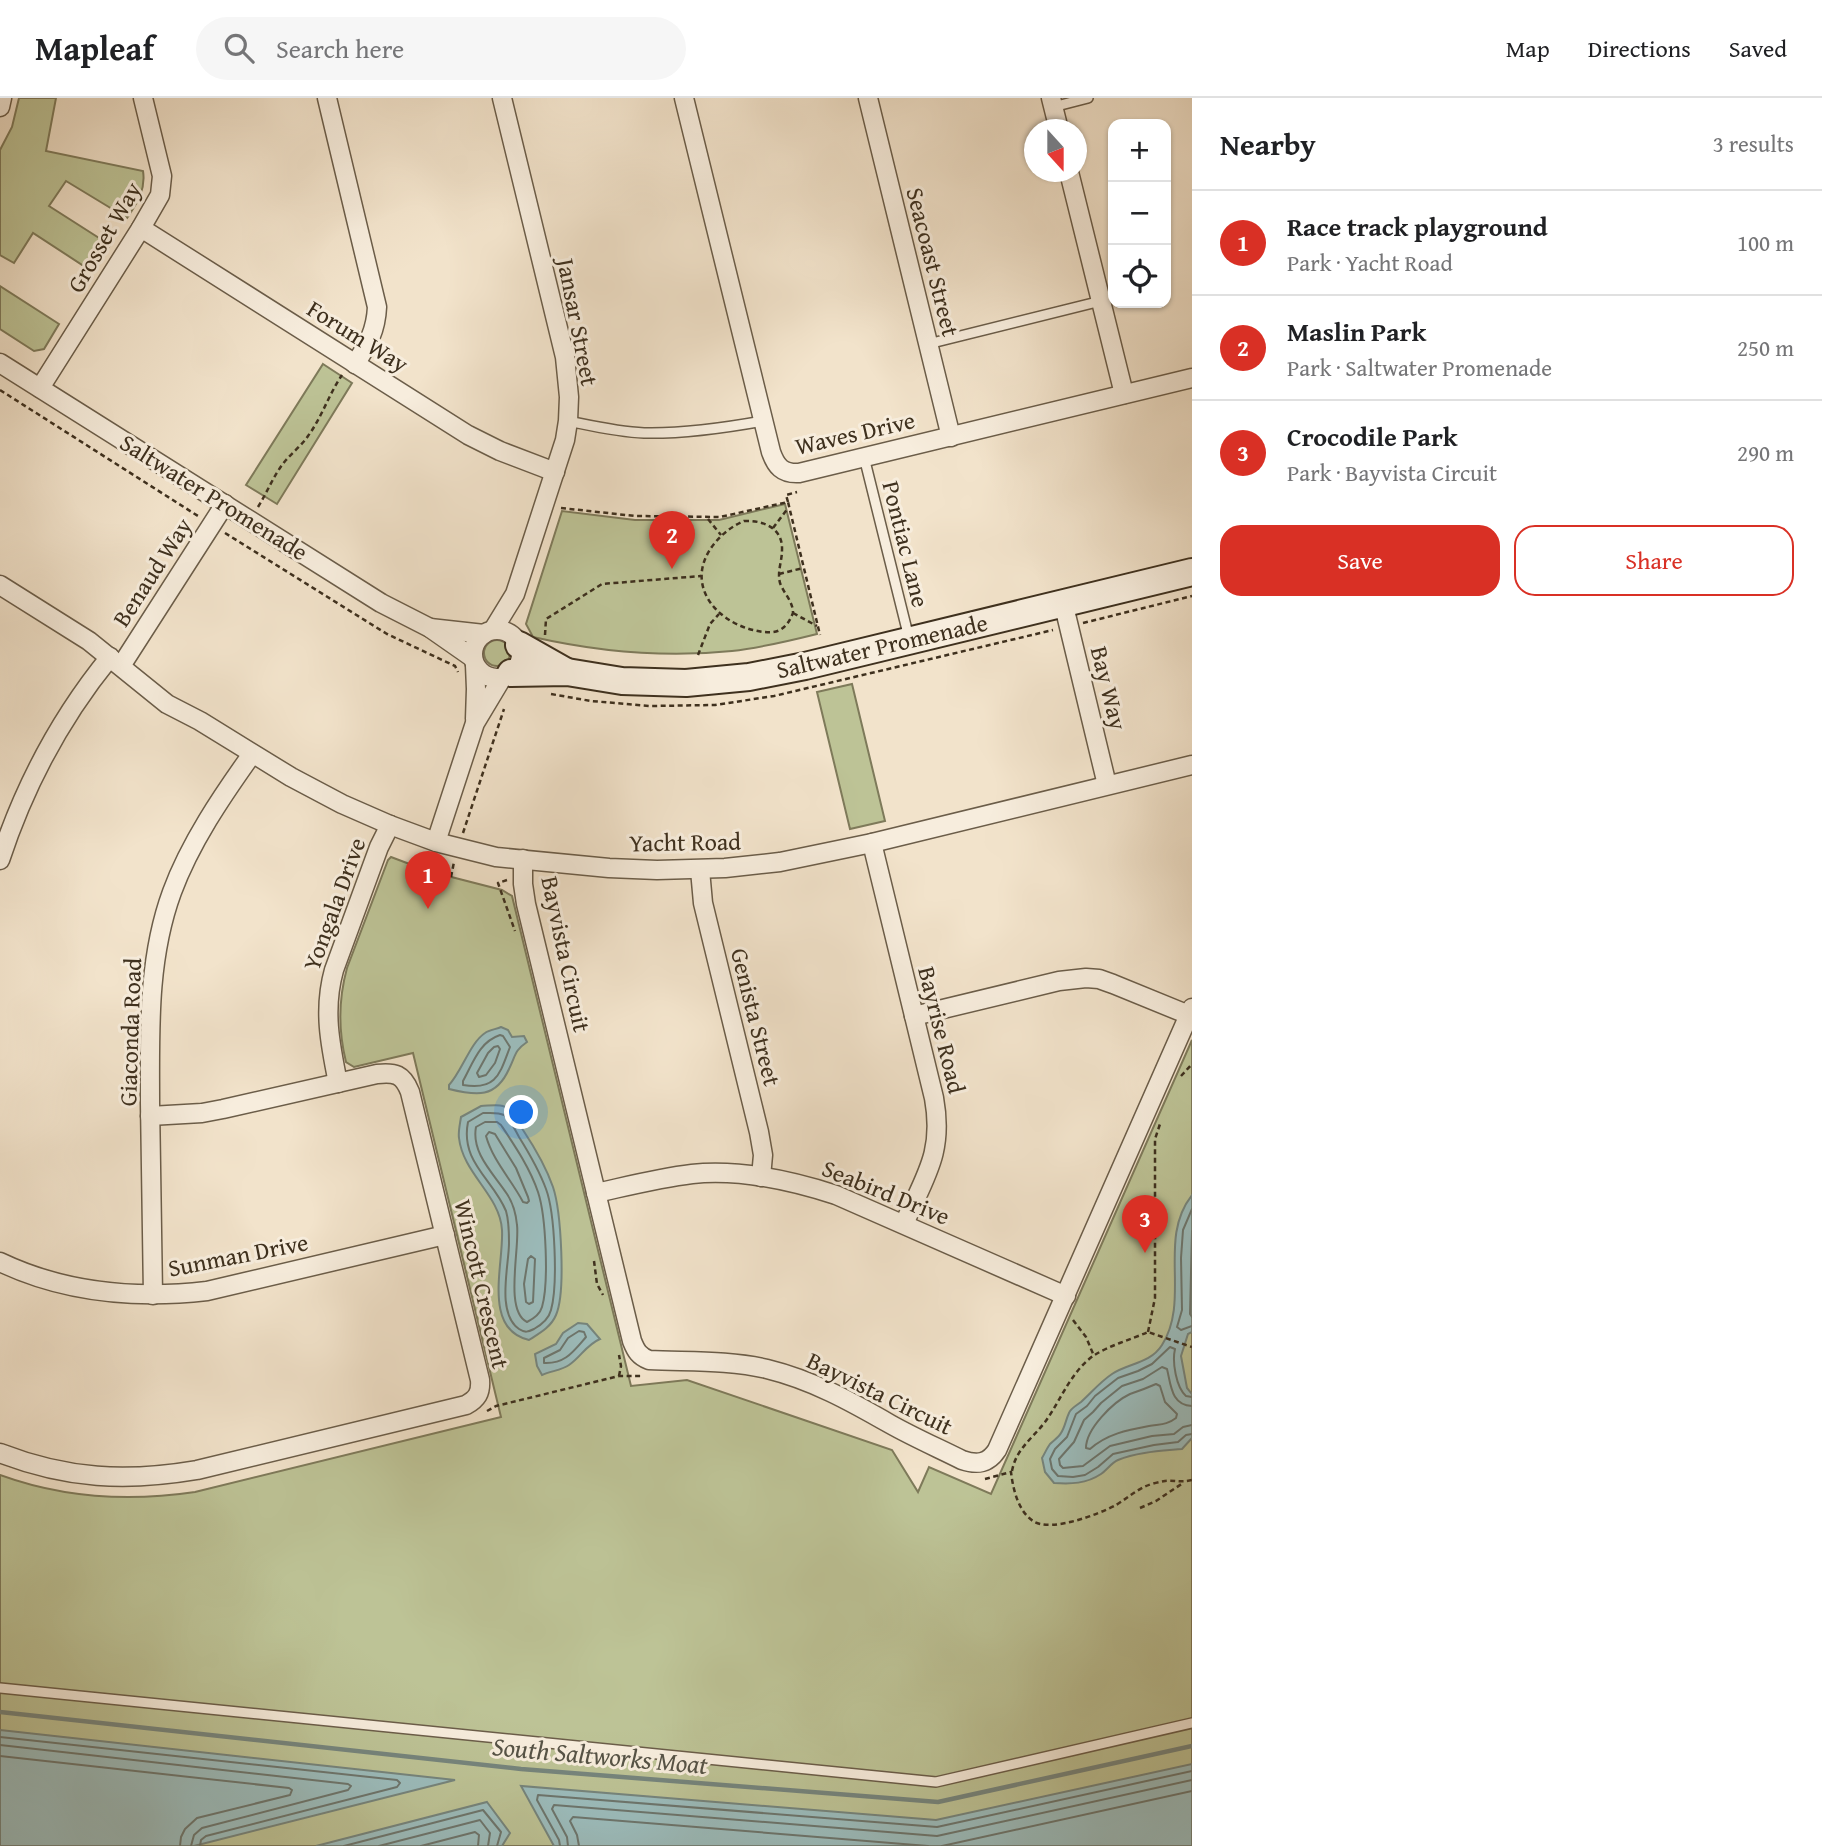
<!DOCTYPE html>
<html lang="en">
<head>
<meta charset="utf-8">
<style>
	:root { --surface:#fff; --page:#f6f6f6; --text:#202124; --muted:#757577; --line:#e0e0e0; --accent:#d93025 }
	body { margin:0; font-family:"Gentium Book Plus",serif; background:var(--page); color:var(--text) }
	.controls { position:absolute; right:21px; top:21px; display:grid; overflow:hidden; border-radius:14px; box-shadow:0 2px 5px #0004 }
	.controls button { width:63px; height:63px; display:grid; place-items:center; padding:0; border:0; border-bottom:2px solid var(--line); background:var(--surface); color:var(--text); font:35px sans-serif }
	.compass { position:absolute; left:1024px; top:21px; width:63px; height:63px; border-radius:50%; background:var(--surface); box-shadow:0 2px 5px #0004; rotate:159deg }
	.you { position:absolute; left:522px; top:1015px; width:24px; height:24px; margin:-18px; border:5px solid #fff; border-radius:50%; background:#1a73e8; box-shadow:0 0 0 10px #1a73e833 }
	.badge { display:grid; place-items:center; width:46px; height:46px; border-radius:50%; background:var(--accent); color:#fff; font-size:23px; font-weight:700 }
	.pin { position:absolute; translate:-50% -58px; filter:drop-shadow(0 2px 4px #0008) }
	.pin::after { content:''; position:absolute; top:37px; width:24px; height:21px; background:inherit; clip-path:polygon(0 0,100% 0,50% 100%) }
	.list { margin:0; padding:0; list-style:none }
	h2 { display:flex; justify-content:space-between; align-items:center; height:91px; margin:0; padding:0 28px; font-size:30px }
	h2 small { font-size:23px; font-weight:400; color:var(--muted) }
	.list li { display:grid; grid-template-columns:46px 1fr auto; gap:21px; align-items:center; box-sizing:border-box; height:105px; padding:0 28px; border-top:2px solid var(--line) }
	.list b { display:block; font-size:26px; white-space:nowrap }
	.list p { margin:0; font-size:23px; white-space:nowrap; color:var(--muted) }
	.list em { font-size:23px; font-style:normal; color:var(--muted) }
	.actions { display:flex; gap:14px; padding:21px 28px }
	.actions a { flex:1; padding:16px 0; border:2px solid var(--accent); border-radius:21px; text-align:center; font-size:24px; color:var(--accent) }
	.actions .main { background:var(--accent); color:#fff }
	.icon { flex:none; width:38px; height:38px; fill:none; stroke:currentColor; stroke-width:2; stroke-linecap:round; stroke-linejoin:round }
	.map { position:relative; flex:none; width:1192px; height:1748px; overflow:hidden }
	header { display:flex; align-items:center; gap:42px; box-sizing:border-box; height:98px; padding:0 35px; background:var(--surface); border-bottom:2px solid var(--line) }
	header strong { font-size:33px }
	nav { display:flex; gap:38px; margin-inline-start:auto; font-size:24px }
	.search { width:490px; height:63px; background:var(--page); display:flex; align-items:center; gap:18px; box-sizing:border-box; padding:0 24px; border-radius:38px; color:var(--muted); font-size:26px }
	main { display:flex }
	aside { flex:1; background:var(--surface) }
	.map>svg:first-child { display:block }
	.green { fill:#bdc396; stroke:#7e7a5a; stroke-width:2 }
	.water { fill:#9cbdbd; stroke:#76857d; stroke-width:2 }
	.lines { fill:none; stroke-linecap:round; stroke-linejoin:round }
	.shore { stroke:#6d766e; stroke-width:2 }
	.stream { stroke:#76857d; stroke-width:4.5 }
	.lane-casing { stroke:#6b5d49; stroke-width:12 }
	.street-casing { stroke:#6b5d49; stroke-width:21 }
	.secondary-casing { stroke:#3e301e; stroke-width:30 }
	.path { stroke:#3e301e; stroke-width:2.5; stroke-dasharray:5 3.5; stroke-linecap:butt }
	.lane { stroke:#f7eddd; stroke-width:9 }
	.street { stroke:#f7eddd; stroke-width:18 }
	.secondary { stroke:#f7eddd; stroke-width:26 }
	.labels { text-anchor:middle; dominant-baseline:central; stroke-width:6; stroke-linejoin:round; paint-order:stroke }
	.street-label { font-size:24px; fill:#3e301e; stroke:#f7eddd }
	.water-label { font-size:26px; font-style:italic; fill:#565346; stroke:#f7eddd }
</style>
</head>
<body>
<header>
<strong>Mapleaf</strong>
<div class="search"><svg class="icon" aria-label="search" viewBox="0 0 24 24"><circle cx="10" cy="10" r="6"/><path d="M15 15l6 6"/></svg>Search here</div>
<nav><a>Map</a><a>Directions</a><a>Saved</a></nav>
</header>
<main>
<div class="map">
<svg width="1192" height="1748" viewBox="0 0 1192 1748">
	<rect width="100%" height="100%" fill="#f2e3cb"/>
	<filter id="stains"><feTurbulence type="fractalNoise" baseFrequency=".00286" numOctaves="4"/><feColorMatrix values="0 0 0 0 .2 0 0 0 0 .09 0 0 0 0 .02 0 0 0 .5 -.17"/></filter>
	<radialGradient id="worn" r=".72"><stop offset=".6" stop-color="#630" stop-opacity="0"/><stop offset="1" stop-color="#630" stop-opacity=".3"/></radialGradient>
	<!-- green -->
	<g class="green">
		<path d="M 19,0 L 56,0 L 46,53 L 143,73 C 146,92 137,105 127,120 L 66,83 L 49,108 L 110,147 L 93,174 L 33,135 L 14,165 L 0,157 L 0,52 L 12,29 Z"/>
		<path d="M 0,188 L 59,226 L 44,251 L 34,253 L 0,231 Z"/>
		<path d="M 323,266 L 352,285 L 277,406 L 246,387 Z"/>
		<path d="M 785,406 L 817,536 C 789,543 760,550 732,553 C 664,560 599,554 533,539 L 526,526 L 562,413 L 635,422 L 719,422 Z"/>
		<circle cx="497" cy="555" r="13"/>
		<path d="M 852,586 L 885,723 L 850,731 L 817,594 Z"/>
		<path d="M 391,759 L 428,773 L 502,792 L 512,798 L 631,1288 L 687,1282 L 892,1352 L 918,1394 L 929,1369 L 991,1396 L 1192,942 L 1192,1748 L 0,1748 L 0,1377 C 63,1400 128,1404 195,1394 L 501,1319 L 413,955 L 354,969 L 346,964 C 338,932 338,903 347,870 L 388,762 Z"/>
	</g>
	<!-- water -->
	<g class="water">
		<path d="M 501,929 L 508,932 L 512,939 L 524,938 L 527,944 C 514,953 516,957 509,971 C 496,1000 477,998 449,991 L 449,987 C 462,973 470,945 485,935 C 489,932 497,931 501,929 Z"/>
		<path d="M 481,1008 C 487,1008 497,1006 503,1008 C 513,1011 518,1024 523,1032 C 535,1050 546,1069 553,1089 C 561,1113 566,1194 556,1217 C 551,1229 540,1235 529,1242 C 482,1231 504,1166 502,1132 C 500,1097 463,1076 459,1040 C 458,1034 460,1026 461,1019 Z"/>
		<path d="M 1192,1097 L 1192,1234 L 1188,1236 L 1181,1258 L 1187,1290 L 1192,1296 L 1192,1340 L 1182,1351 C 1161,1353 1137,1354 1118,1362 C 1111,1365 1107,1372 1101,1376 C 1086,1386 1071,1386 1054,1385 L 1045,1374 L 1042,1360 C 1045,1355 1047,1350 1050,1346 C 1054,1342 1059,1339 1061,1335 C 1065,1329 1066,1321 1069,1315 C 1071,1310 1076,1308 1081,1304 C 1091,1295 1100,1284 1112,1276 C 1128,1265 1150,1266 1162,1247 C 1191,1201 1157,1141 1192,1097 Z"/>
		<path d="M 578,1225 L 587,1226 L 600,1241 C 586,1247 581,1259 569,1267 C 562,1272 551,1273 542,1277 L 537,1268 L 535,1256 L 556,1246 L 563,1235 Z"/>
		<path d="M 0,1632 L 455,1682 L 194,1748 L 0,1748 Z"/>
		<path d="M 1192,1666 L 1192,1748 L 554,1748 L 521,1688 L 936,1722 Z"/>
		<path d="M 487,1704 L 510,1735 L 502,1748 L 316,1748 Z"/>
	</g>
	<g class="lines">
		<!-- shore -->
		<g class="shore">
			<path d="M 500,937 L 503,938 L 510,949 C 500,975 497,993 463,987 L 463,983 C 473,965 479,944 500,937 Z"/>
			<path d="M 494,949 L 498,948 L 500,951 L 495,965 L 486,977 L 479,979 L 477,975 L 488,955 Z"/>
			<path d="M 483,1015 C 490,1015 498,1014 504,1017 C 511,1022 515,1032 519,1039 C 529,1055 539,1072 546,1091 C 555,1115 558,1187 551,1212 C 549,1220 541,1227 534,1231 C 528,1234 525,1235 519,1231 C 496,1215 509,1168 509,1145 C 509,1134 509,1123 506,1113 C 493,1081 460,1064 468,1024 Z"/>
			<path d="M 485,1024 L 497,1024 L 501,1027 C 515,1048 530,1070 538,1094 C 546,1118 549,1185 542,1209 C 540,1216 533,1221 527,1224 C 504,1213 520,1150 517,1127 C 516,1116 513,1105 507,1096 C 494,1076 471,1055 476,1029 Z"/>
			<path d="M 489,1034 L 495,1036 L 516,1070 L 528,1099 L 529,1103 L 527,1105 L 523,1104 C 511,1081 493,1063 486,1038 Z"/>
			<path d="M 1192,1111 L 1183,1132 L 1181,1160 L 1182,1212 L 1177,1229 L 1181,1232 L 1192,1228"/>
			<path d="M 1192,1133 L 1190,1216 L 1192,1219"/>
			<path d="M 531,1158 L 535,1161 L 533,1204 L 529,1206 L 526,1204 L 524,1186 L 528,1161 Z"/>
			<path d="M 579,1233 L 584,1234 L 586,1239 C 573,1254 565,1266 544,1265 L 544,1260 L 560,1252 L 568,1240 Z"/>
			<path d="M 1156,1286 L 1160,1288 L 1165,1304 L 1177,1316 L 1176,1320 C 1167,1327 1160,1326 1149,1328 C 1127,1332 1107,1336 1090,1351 L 1086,1350 C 1086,1331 1113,1304 1130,1296 C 1139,1293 1147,1290 1156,1286 Z"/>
			<path d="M 1192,1299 L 1186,1298 C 1176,1289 1172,1264 1175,1251 L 1170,1249 L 1152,1266 L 1138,1273 L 1118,1280 L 1095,1298 L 1087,1308 L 1076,1316 L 1067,1339 L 1055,1351 L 1050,1361 L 1052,1371 L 1058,1378 L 1073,1379 L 1085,1377 L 1098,1369 L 1113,1356 L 1154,1347 L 1178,1344 L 1186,1337 L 1192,1336"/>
			<path d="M 1192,1308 C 1171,1307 1171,1287 1167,1271 L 1162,1269 L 1143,1281 L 1122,1288 L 1101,1305 L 1093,1314 L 1084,1322 L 1074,1344 L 1059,1361 L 1060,1367 L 1063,1370 L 1083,1368 L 1110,1348 L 1152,1338 L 1174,1336 L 1183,1329 L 1192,1327"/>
			<path d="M 0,1639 L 397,1682 L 400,1685 L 397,1689 L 206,1738 L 201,1742 L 200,1748"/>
			<path d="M 0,1647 L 348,1686 L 351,1688 L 348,1692 L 202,1730 L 194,1737 L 191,1748"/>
			<path d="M 0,1658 L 289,1690 L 292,1692 L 290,1697 L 197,1720 L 185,1731 L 181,1739 L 180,1748"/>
			<path d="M 344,1748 L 483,1712 L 501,1734 L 497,1748"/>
			<path d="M 379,1748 L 480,1722 L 490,1735 L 488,1748"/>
			<path d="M 421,1748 L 475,1734 L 479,1737 L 478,1748"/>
			<path d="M 560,1748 L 559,1742 L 537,1702 L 538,1697 L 937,1729 L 1192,1673"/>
			<path d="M 568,1748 L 567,1739 L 552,1711 L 554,1707 L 937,1738 L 1192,1682"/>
			<path d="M 579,1748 L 577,1737 L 570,1723 L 573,1719 L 928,1748"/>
			<path d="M 942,1748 L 1192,1693"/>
		</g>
		<!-- stream -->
		<path class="stream" d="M 0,1614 L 521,1671 L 938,1704 L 1192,1648"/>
		<defs>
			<g id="lane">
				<path d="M 1053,9 L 1088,0"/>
				<path d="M 928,246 L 1101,203"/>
				<path d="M 568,323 C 593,328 618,334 644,335 C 684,336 724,330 763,323"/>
				<path d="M 864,359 L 909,540"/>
				<path d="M 0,1590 L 936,1684 L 1192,1625"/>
			</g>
			<g id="street">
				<path d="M 327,0 L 377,209 C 376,232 368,247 355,266"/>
				<path d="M 684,0 L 771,354 C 776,368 782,376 799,375 L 1192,280"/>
				<path d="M 868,0 L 951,339"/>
				<path d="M 1051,0 L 1059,32"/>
				<path d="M 0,9 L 2,0"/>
				<path d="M 1069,74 L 1124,296"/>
				<path d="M 141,130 L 468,337 L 500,353 L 555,374"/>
				<path d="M 0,265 L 381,505 L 430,530 L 473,560"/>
				<path d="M 40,290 L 141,130 L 160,97 L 162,78 L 143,0"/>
				<path d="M 0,487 L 89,543 L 167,606 L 200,623 L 291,679 L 342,706 L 390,727 L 436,744 L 496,759 L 609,770 L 657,772 L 725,770 L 780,764 L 872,745 L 1192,667"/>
				<path d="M 1063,504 L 1107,687"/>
				<path d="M 430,530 L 484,536"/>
				<path d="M 493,532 L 515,496 L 565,342 L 568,323 L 569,299 L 565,259 L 502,0"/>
				<circle cx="497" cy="556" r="24"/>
				<path d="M 121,568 L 225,406"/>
				<path d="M 475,621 L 476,591 L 475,567"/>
				<path d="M 436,744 L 475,625 L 502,580"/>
				<path d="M 872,745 L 934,1000 C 944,1055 925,1078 904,1126"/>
				<path d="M 523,761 L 523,786 L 526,806 L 632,1243 C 636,1253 639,1258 649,1262 C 688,1264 729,1262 767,1271 C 812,1282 850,1303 890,1326 C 913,1339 938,1350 962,1362 C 977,1367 988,1366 997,1352 L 1192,910"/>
				<path d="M 0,762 C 24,689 61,619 110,559"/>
				<path d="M 700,772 L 703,805 L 759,1034 L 763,1057 L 761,1079"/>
				<path d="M 914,918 L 1059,883 L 1086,880 L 1099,881 L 1113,886 L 1189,917"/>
				<path d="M 338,985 C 330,946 323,911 334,872 L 379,749 L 390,727"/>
				<path d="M 596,1095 C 628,1088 659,1080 692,1076 C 740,1071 790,1082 836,1097 L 1066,1198"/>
				<path d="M 0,1164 C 65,1195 137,1201 207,1193 L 445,1137"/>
				<path d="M 153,1197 C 152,1133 151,1069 150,1005 C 150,934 147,862 172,794 C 190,745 222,698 252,656"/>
				<path d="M 0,1355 C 67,1381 126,1384 197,1372 L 466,1307 C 477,1301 481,1295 480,1282 L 410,994 C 403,976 395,974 377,976 L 223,1011 L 202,1015 L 150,1018"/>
			</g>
			<g id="secondary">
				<path d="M 519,547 L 565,573"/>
				<path d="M 511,575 L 567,574 L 622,583 L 686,585 L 749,579 L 805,568 L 1192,474"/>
			</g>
		</defs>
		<!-- lane casing -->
		<use href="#lane" class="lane-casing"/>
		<!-- street casing -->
		<use href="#street" class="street-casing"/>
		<!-- secondary casing -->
		<use href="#secondary" class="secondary-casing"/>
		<!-- path -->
		<g class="path">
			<path d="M 0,292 L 198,418"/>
			<path d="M 788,404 L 786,397 L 797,394"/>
			<path d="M 258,409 C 268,393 274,376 286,362 C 293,354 302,347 308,338 C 322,319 329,296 342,277"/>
			<path d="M 561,410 L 635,418 L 720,419 L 788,404 L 820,537"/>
			<path d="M 708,421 L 721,437"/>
			<path d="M 744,423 C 763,422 783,430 782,452 C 782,464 777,473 780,485 C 784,496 793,503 793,515 C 790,522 787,528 780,532 C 772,536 762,534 753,532 C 713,522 684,484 714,446 C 722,436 732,428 744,423 Z"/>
			<path d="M 773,430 L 788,410"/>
			<path d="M 225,435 L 387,536 L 455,568 L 458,574"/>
			<path d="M 779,476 L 803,470"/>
			<path d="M 793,515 L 817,528"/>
			<path d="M 1083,525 L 1192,498"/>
			<path d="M 545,537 L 546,521 L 602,486 L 701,478"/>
			<path d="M 698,557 L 710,526 L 719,516"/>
			<path d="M 551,596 L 591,603 L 650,608 L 715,607 L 774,598 L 1053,532"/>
			<path d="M 463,735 L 504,611"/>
			<path d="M 451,779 L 454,764"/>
			<path d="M 507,782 L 498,785 L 515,833"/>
			<path d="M 1181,978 L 1192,966"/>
			<path d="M 594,1163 L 597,1186 L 603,1197"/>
			<path d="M 1073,1222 L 1086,1239 L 1094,1258"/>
			<path d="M 1148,1234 L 1155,1200 L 1155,1041 L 1160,1026"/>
			<path d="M 619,1278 L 621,1268 L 619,1257"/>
			<path d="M 487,1313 L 496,1308 L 619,1278 L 643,1278"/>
			<path d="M 1012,1373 C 1016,1351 1032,1341 1045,1324 C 1061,1302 1070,1275 1093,1258 C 1108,1248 1132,1241 1148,1234 L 1192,1249"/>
			<path d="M 985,1381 L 1011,1374 C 1013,1391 1018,1413 1033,1423 C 1051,1435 1099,1416 1116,1407 C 1126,1401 1134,1394 1144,1389 C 1150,1386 1159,1384 1165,1383 C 1176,1382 1181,1385 1192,1382"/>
			<path d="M 1140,1410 L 1156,1403 L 1183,1385"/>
		</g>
		<!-- lane -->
		<use href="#lane" class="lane"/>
		<!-- street -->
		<use href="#street" class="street"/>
		<!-- secondary -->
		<use href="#secondary" class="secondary"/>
	</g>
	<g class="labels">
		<!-- street labels -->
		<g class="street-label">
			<text transform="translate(104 139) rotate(-60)">Grosset Way</text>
			<text transform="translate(933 164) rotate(76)">Seacoast Street</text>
			<text transform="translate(578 224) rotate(79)">Jansar Street</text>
			<text transform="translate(358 238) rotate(32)">Forum Way</text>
			<text transform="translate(855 335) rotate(-13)">Waves Drive</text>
			<text transform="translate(214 399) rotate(32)">Saltwater Promenade</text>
			<text transform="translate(906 446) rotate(76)">Pontiac Lane</text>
			<text transform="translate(152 474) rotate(-57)">Benaud Way</text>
			<text transform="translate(882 548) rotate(-13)">Saltwater Promenade</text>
			<text transform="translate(1109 590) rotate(76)">Bay Way</text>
			<text transform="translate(685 744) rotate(-1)">Yacht Road</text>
			<text transform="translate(334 806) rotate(-70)">Yongala Drive</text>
			<text transform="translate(566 856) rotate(78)">Bayvista Circuit</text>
			<text transform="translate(756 919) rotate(76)">Genista Street</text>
			<text transform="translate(942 932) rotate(76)">Bayrise Road</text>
			<text transform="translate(130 934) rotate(-88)">Giaconda Road</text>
			<text transform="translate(886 1094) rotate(22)">Seabird Drive</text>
			<text transform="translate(238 1157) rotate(-11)">Sunman Drive</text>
			<text transform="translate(482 1186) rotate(77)">Wincott Crescent</text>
			<text transform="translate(880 1295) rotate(26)">Bayvista Circuit</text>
		</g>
		<!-- water labels -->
		<g class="water-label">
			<text transform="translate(600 1657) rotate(5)">South Saltworks Moat</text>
		</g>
	</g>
	<rect width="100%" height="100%" filter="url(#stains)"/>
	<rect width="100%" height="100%" fill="url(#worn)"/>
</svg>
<div class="controls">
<button>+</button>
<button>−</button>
<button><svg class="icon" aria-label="locate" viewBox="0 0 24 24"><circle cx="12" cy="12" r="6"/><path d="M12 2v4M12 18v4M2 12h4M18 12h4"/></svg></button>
</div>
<svg class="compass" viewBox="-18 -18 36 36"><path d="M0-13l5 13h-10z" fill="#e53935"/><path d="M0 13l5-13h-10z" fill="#757577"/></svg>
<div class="you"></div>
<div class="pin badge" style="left:428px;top:811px">1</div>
<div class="pin badge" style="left:672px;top:471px">2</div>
<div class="pin badge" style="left:1145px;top:1155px">3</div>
</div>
<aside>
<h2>Nearby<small>3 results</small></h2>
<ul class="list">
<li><span class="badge">1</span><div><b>Race track playground</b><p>Park · Yacht Road</p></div><em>100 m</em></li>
<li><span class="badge">2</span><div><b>Maslin Park</b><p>Park · Saltwater Promenade</p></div><em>250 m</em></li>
<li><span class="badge">3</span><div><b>Crocodile Park</b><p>Park · Bayvista Circuit</p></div><em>290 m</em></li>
</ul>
<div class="actions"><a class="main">Save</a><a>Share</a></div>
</aside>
</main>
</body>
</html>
